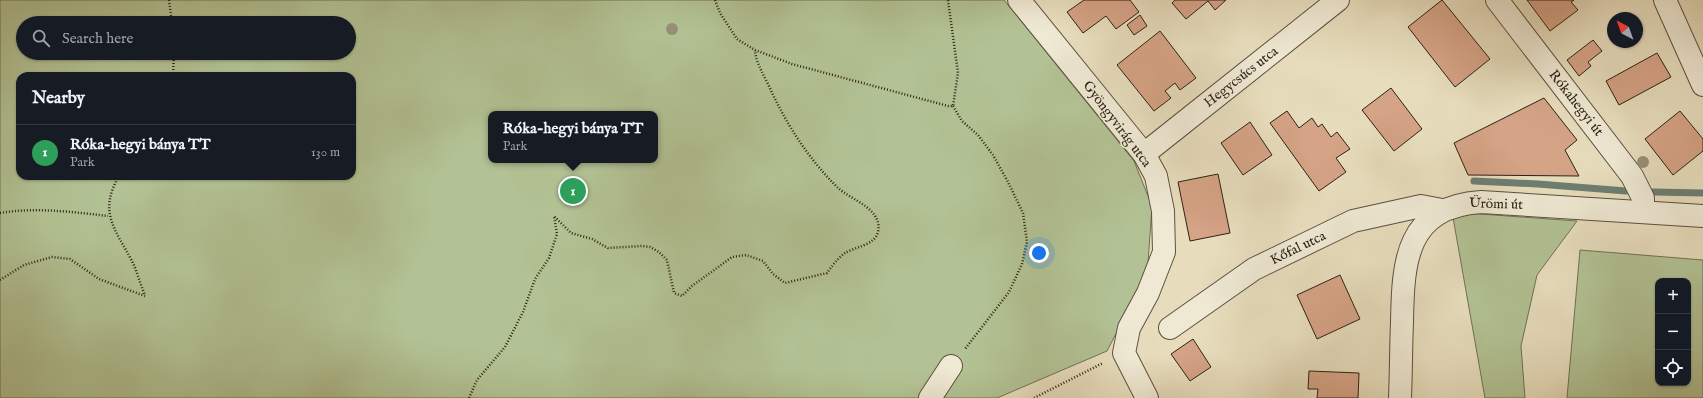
<!DOCTYPE html>
<html lang="en">
<head>
<meta charset="utf-8">
<style>
	:root { --surface:#171b24; --page:#20242c; --text:#f1f3f6; --muted:#9ea1a6; --line:#363941; --accent:#0b8043 }
	body { margin:0; font-family:"IM FELL English",serif; background:var(--page); color:var(--text) }
	.controls { position:absolute; right:12px; bottom:12px; display:grid; overflow:hidden; border-radius:8px; box-shadow:0 1px 3px #0004 }
	.controls button { width:36px; height:36px; display:grid; place-items:center; padding:0; border:0; border-bottom:1px solid var(--line); background:var(--surface); color:var(--text); font:20px sans-serif }
	.compass { position:absolute; left:1607px; top:12px; width:36px; height:36px; border-radius:50%; background:var(--surface); box-shadow:0 1px 3px #0004; rotate:319deg }
	.you { position:absolute; left:1039px; top:253px; width:14px; height:14px; margin:-10px; border:3px solid #fff; border-radius:50%; background:#1a73e8; box-shadow:0 0 0 6px #1a73e833 }
	.badge { display:grid; place-items:center; width:26px; height:26px; border-radius:50%; background:var(--accent); color:#fff; font-size:13px; font-weight:700 }
	.pin { position:absolute; translate:-50% -50%; border:2px solid #fff; box-shadow:0 1px 4px #0006 }
	.popup { position:absolute; left:488px; top:111px; width:170px; height:52px; box-sizing:border-box; display:grid; place-content:center; border-radius:8px; background:var(--surface); filter:drop-shadow(0 1px 3px #0005); font-size:13px; white-space:nowrap; color:var(--muted) }
	.popup b { font-size:15px; color:var(--text) }
	.popup::after { content:''; position:absolute; left:50%; top:100%; margin-left:-8px; border:8px solid transparent; border-top-color:var(--surface) }
	.list { margin:0; padding:0; list-style:none }
	h2 { display:flex; justify-content:space-between; align-items:center; height:52px; margin:0; padding:0 16px; font-size:17px }
	h2 small { font-size:13px; font-weight:400; color:var(--muted) }
	.list li { display:grid; grid-template-columns:26px 1fr auto; gap:12px; align-items:center; box-sizing:border-box; height:56px; padding:0 16px; border-top:1px solid var(--line) }
	.list b { display:block; font-size:15px; white-space:nowrap }
	.list p { margin:0; font-size:13px; white-space:nowrap; color:var(--muted) }
	.list em { font-size:13px; font-style:normal; color:var(--muted) }
	.icon { flex:none; width:22px; height:22px; fill:none; stroke:currentColor; stroke-width:2; stroke-linecap:round; stroke-linejoin:round }
	.map { position:relative; flex:none; width:1703px; height:398px; overflow:hidden }
	.search { position:absolute; background:var(--surface); box-shadow:0 1px 3px #0004; left:16px; top:16px; width:340px; height:44px; display:flex; align-items:center; gap:10px; box-sizing:border-box; padding:0 14px; border-radius:22px; color:var(--muted); font-size:15px }
	.panel { position:absolute; background:var(--surface); box-shadow:0 1px 3px #0004; left:16px; top:72px; width:340px; height:108px; border-radius:12px }
	.map>svg:first-child { display:block }
	.green { fill:#b2c294; stroke:#707254; fill-rule:evenodd }
	.lines { fill:none; stroke-linecap:round; stroke-linejoin:round }
	.stream { stroke:#6d7e73; stroke-width:7 }
	.building { fill:#d5a386; stroke:#2e2115 }
	.minor-casing { stroke:#5c503f; stroke-width:24 }
	.path { stroke:#2e2115; stroke-width:2.5; stroke-dasharray:1 2; stroke-linecap:butt }
	.minor { stroke:#efe9d4; stroke-width:22 }
	.tree { fill:#979076 }
	.labels { text-anchor:middle; dominant-baseline:central; stroke-width:3.5; stroke-linejoin:round; paint-order:stroke }
	.street-label { font-size:14px; fill:#2e2115; stroke:#efe9d4 }
</style>
</head>
<body>
<div class="map">
<svg width="1703" height="398" viewBox="0 0 1703 398">
	<rect width="100%" height="100%" fill="#e7ddbd"/>
	<filter id="stains"><feTurbulence type="fractalNoise" baseFrequency=".005" numOctaves="4"/><feColorMatrix values="0 0 0 0 .2 0 0 0 0 .09 0 0 0 0 .02 0 0 0 .5 -.17"/></filter>
	<radialGradient id="worn" r=".72"><stop offset=".6" stop-color="#630" stop-opacity="0"/><stop offset="1" stop-color="#630" stop-opacity=".3"/></radialGradient>
	<!-- green -->
	<g class="green">
		<path d="M 0,0 L 1004,0 L 1134,161 L 1152,206 L 1148,263 L 1135,297 L 1107,351 L 997,398 L 0,398 ZM 23,23 L 349,23 L 349,53 L 23,53 ZM 20,76 L 352,76 L 352,176 L 20,176 ZM 491,114 L 655,114 L 655,160 L 491,160 Z"/>
		<path d="M 1452,212 L 1577,221 L 1537,275 L 1521,346 L 1525,398 L 1485,398 Z"/>
		<path d="M 1580,250 L 1703,260 L 1703,398 L 1567,398 ZM 1658,281 L 1688,281 L 1688,383 L 1658,383 Z"/>
	</g>
	<g class="lines">
		<!-- stream -->
		<g class="stream">
			<path d="M 1474,181 L 1538,184 L 1626,191"/>
			<path d="M 1653,192 L 1703,193"/>
		</g>
	</g>
	<!-- building -->
	<g class="building">
		<path d="M 1084,0 L 1130,0 L 1139,12 L 1116,29 L 1106,16 L 1083,33 L 1067,12 Z"/>
		<path d="M 1175,0 L 1226,0 L 1215,10 L 1208,1 L 1186,19 L 1172,3 Z"/>
		<path d="M 1442,0 L 1490,59 L 1455,87 L 1408,27 Z"/>
		<path d="M 1527,0 L 1574,0 L 1571,2 L 1578,10 L 1550,31 Z"/>
		<path d="M 1140,15 L 1147,26 L 1134,35 L 1127,25 Z"/>
		<path d="M 1160,31 L 1196,78 L 1180,90 L 1175,83 L 1165,91 L 1171,98 L 1154,111 L 1117,65 Z"/>
		<path d="M 1593,40 L 1602,51 L 1588,62 L 1591,66 L 1579,76 L 1567,60 Z"/>
		<path d="M 1657,53 L 1671,77 L 1619,105 L 1606,81 Z"/>
		<path d="M 1391,88 L 1422,129 L 1394,151 L 1362,110 Z"/>
		<path d="M 1544,98 L 1577,140 L 1565,150 L 1579,176 L 1468,175 L 1454,143 Z"/>
		<path d="M 1287,111 L 1299,128 L 1312,118 L 1318,127 L 1322,124 L 1331,137 L 1337,132 L 1350,149 L 1336,158 L 1346,172 L 1319,191 L 1270,123 Z"/>
		<path d="M 1680,111 L 1703,139 L 1703,151 L 1673,175 L 1645,139 Z"/>
		<path d="M 1250,122 L 1272,155 L 1243,175 L 1221,143 Z"/>
		<path d="M 1218,174 L 1230,233 L 1190,241 L 1178,182 Z"/>
		<path d="M 1340,275 L 1360,319 L 1317,339 L 1297,295 Z"/>
		<path d="M 1193,339 L 1211,367 L 1190,381 L 1171,354 Z"/>
		<path d="M 1309,371 L 1359,373 L 1358,398 L 1317,398 L 1318,389 L 1308,389 Z"/>
	</g>
	<g class="lines">
		<defs>
			<g id="minor">
				<path d="M 1019,0 L 1144,154 L 1156,176 L 1163,211 L 1164,252 L 1148,293 L 1129,328 L 1124,353 L 1147,398"/>
				<path d="M 1497,0 L 1632,176 L 1643,198 L 1643,212"/>
				<path d="M 1665,0 L 1703,85"/>
				<path d="M 1144,154 L 1338,0"/>
				<path d="M 1170,328 L 1254,269 L 1353,221 L 1421,206 L 1442,210"/>
				<path d="M 930,398 L 951,366"/>
				<path d="M 1400,398 C 1401,373 1401,347 1402,322 C 1403,261 1406,207 1481,202 L 1703,216"/>
			</g>
		</defs>
		<!-- minor casing -->
		<use href="#minor" class="minor-casing"/>
		<!-- path -->
		<g class="path">
			<path d="M 169,0 L 172,23"/>
			<path d="M 715,0 L 720,13 L 737,39 L 755,50 L 792,64 L 948,106 L 953,106 L 958,73 L 948,0"/>
			<path d="M 173,76 L 174,53"/>
			<path d="M 953,106 L 962,121 L 978,135 L 993,155 L 1008,182 L 1023,213 L 1027,242 L 1022,264 L 1009,292 L 965,349"/>
			<path d="M 119,176 C 98,212 115,229 132,261 C 137,271 140,284 145,295"/>
			<path d="M 0,213 C 36,207 73,212 108,216"/>
			<path d="M 0,280 L 24,265 L 52,257 L 70,259 L 99,279 L 145,296"/>
			<path d="M 469,398 L 477,380 L 505,347 L 523,312 L 535,279 L 549,258 L 557,234 L 554,216 L 571,233 L 592,239 L 608,248 L 642,246 L 650,247 L 659,252 L 667,260 L 674,293 L 682,296 L 692,286 L 732,257 L 746,255 L 763,261 L 773,274 L 785,283 L 827,273 C 832,266 838,258 845,253 C 855,247 875,245 878,232 C 883,208 850,200 837,187 C 807,157 785,122 768,84 C 762,72 756,62 755,50"/>
			<path d="M 1034,398 L 1103,363"/>
		</g>
		<!-- minor -->
		<use href="#minor" class="minor"/>
	</g>
	<!-- trees -->
	<g class="tree">
		<circle cx="672" cy="29" r="6"/>
		<circle cx="1643" cy="162" r="6"/>
	</g>
	<g class="labels">
		<!-- street labels -->
		<g class="street-label">
			<text transform="translate(1241 77) rotate(-38)">Hegycsúcs utca</text>
			<text transform="translate(1576 103) rotate(52)">Rókahegyi út</text>
			<text transform="translate(1117 124) rotate(53)">Gyöngyvirág utca</text>
			<text transform="translate(1496 204) rotate(2)">Ürömi út</text>
			<text transform="translate(1298 248) rotate(-26)">Kőfal utca</text>
		</g>
	</g>
	<rect width="100%" height="100%" filter="url(#stains)"/>
	<rect width="100%" height="100%" fill="url(#worn)"/>
</svg>
<div class="controls">
<button>+</button>
<button>−</button>
<button><svg class="icon" aria-label="locate" viewBox="0 0 24 24"><circle cx="12" cy="12" r="6"/><path d="M12 2v4M12 18v4M2 12h4M18 12h4"/></svg></button>
</div>
<svg class="compass" viewBox="-18 -18 36 36"><path d="M0-13l5 13h-10z" fill="#e53935"/><path d="M0 13l5-13h-10z" fill="#9ea1a6"/></svg>
<div class="you"></div>
<div class="pin badge" style="left:573px;top:191px;background:#2e9e5b">1</div>
<div class="popup"><b>Róka-hegyi bánya TT</b>Park</div>
<div class="search"><svg class="icon" aria-label="search" viewBox="0 0 24 24"><circle cx="10" cy="10" r="6"/><path d="M15 15l6 6"/></svg>Search here</div>
<section class="panel">
<h2>Nearby<small></small></h2>
<ul class="list">
<li><span class="badge" style="background:#2e9e5b">1</span><div><b>Róka-hegyi bánya TT</b><p>Park</p></div><em>130 m</em></li>
</ul>
</section>
</div>
</body>
</html>
